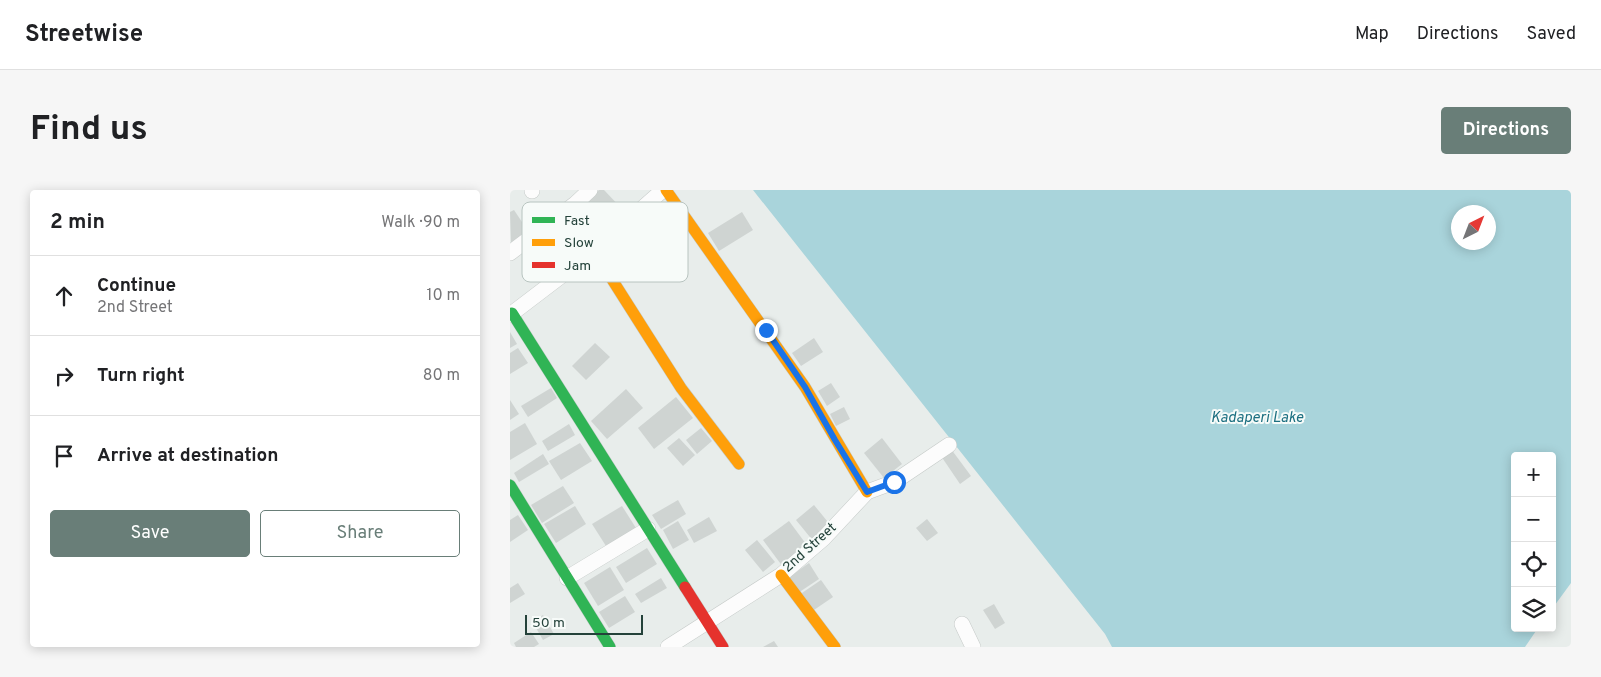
<!DOCTYPE html>
<html lang="en">
<head>
<meta charset="utf-8">
<style>
	:root { --surface:#fff; --page:#f6f6f6; --text:#202124; --muted:#757577; --line:#e0e0e0; --accent:#697e78 }
	body { margin:0; font-family:Overpass,sans-serif; background:var(--page); color:var(--text) }
	.controls { position:absolute; right:15px; bottom:15px; display:grid; overflow:hidden; border-radius:5px; box-shadow:0 2px 12px #0003 }
	.controls button { width:45px; height:45px; display:grid; place-items:center; padding:0; border:0; border-bottom:1px solid var(--line); background:var(--surface); color:var(--text); font:25px sans-serif }
	.compass { position:absolute; left:941px; top:15px; width:45px; height:45px; border-radius:50%; background:var(--surface); box-shadow:0 2px 12px #0003; rotate:42deg }
	.scale { position:absolute; left:15px; bottom:12px; width:118px; box-sizing:border-box; padding-left:5px; border:2px solid #24423a; border-top:0; font-size:14px; line-height:18px; white-space:nowrap; color:#24423a; -webkit-text-stroke:4px #f7fbf9; paint-order:stroke }
	.stop { position:absolute; width:15px; height:15px; margin:-11px; border:4px solid #1a73e8; border-radius:50%; background:#fff }
	.stop.end { background:#1a73e8; border-color:#fff; box-shadow:0 1px 5px #0008 }
	.list { margin:0; padding:0; list-style:none }
	h2 { display:flex; justify-content:space-between; align-items:center; height:65px; margin:0; padding:0 20px; font-size:21px }
	h2 small { font-size:16px; font-weight:400; color:var(--muted) }
	.list li { display:grid; grid-template-columns:32px 1fr auto; gap:15px; align-items:center; box-sizing:border-box; height:80px; padding:0 20px; border-top:1px solid var(--line) }
	.list b { display:block; font-size:19px; white-space:nowrap }
	.list p { margin:0; font-size:16px; white-space:nowrap; color:var(--muted) }
	.list em { font-size:16px; font-style:normal; color:var(--muted) }
	.actions { display:flex; gap:10px; padding:15px 20px }
	.actions a { flex:1; padding:11px 0; border:1px solid var(--accent); border-radius:5px; text-align:center; font-size:18px; color:var(--accent) }
	.actions .main { background:var(--accent); color:#fff }
	.icon { flex:none; width:28px; height:28px; fill:none; stroke:currentColor; stroke-width:2; stroke-linecap:round; stroke-linejoin:round }
	.map { position:relative; flex:none; width:1061px; height:457px; overflow:hidden; border-radius:5px }
	header { display:flex; align-items:center; gap:30px; box-sizing:border-box; height:70px; padding:0 25px; background:var(--surface); border-bottom:1px solid var(--line) }
	header strong { font-size:24px }
	nav { display:flex; gap:28px; margin-inline-start:auto; font-size:18px }
	.intro { display:flex; align-items:center; justify-content:space-between; box-sizing:border-box; height:120px; padding:0 30px }
	h1 { margin:0; font-size:35px }
	.button { padding:12px 22px; border-radius:5px; background:var(--accent); color:#fff; font-size:18px; font-weight:700 }
	main { display:flex; gap:30px; padding:0 30px }
	aside { flex:1; background:var(--surface); border-radius:5px; box-shadow:0 2px 12px #0003 }
	.map>svg:first-child { display:block }
	.water { fill:#a9d4db; fill-rule:evenodd }
	.building { fill:#cfd4d2 }
	.lines { fill:none; stroke-linecap:round; stroke-linejoin:round }
	.street-casing { stroke:#c5cac8; stroke-width:16 }
	.fast-casing { stroke:#c3cbc8; stroke-width:12 }
	.slow-casing { stroke:#c3cbc8; stroke-width:12 }
	.jam-casing { stroke:#c3cbc8; stroke-width:12 }
	.street { stroke:#fcfcfc; stroke-width:15 }
	.fast { stroke:#30b455; stroke-width:11 }
	.slow { stroke:#ff9f0a; stroke-width:11 }
	.jam { stroke:#e5322d; stroke-width:11 }
	.route { stroke:#1a73e8; stroke-width:6 }
	.labels { text-anchor:middle; dominant-baseline:central; stroke-width:4; stroke-linejoin:round; paint-order:stroke }
	.street-label { font-size:14px; fill:#24423a; stroke:#f7fbf9 }
	.water-label { font-size:15px; font-style:italic; fill:#1c6f80; stroke:#f7fbf9 }
	.key { fill:#f7fbf9; stroke:#b8c4c0; stroke-width:1 }
	.key-label { font-size:14px; fill:#24423a }
</style>
</head>
<body>
<header>
<strong>Streetwise</strong>
<nav><a>Map</a><a>Directions</a><a>Saved</a></nav>
</header>
<div class="intro"><h1>Find us</h1><a class="button">Directions</a></div>
<main>
<aside>
<h2>2 min<small>Walk · 90 m</small></h2>
<ul class="list">
<li><svg class="icon" aria-label="ahead" viewBox="0 0 24 24"><path d="M12 20V5M6 11l6-6 6 6"/></svg><div><b>Continue</b><p>2nd Street</p></div><em>10 m</em></li>
<li><svg class="icon" aria-label="right" viewBox="0 0 24 24"><path d="M7 20v-9h11M14 6l5 5-5 5"/></svg><div><b>Turn right</b></div><em>80 m</em></li>
<li><svg class="icon" aria-label="arrive" viewBox="0 0 24 24"><path d="M6 21V4h12l-3 4 3 4H6"/></svg><div><b>Arrive at destination</b></div></li>
</ul>
<div class="actions"><a class="main">Save</a><a>Share</a></div>
</aside>
<div class="map">
<svg width="1061" height="457" viewBox="0 0 1061 457">
	<rect width="100%" height="100%" fill="#e8edeb"/>
	<!-- water -->
	<path class="water" d="M 243,0 L 1061,0 L 1061,393 L 1042,419 L 1042,266 L 1005,266 L 1005,438 L 1028,438 L 1015,457 L 602,457 L 595,444 ZM 948,22 L 978,22 L 978,52 L 948,52 Z"/>
	<!-- building -->
	<g class="building">
		<path d="M 89,0 L 94,0 L 115,22 L 84,50 L 62,25 Z"/>
		<path d="M 4,20 L 18,41 L 1,53 L 0,22 Z"/>
		<path d="M 232,22 L 243,40 L 209,61 L 198,43 Z"/>
		<path d="M 0,142 L 7,154 L 0,158 Z"/>
		<path d="M 304,148 L 313,162 L 291,176 L 282,163 Z"/>
		<path d="M 85,153 L 100,167 L 76,190 L 62,176 Z"/>
		<path d="M 8,158 L 18,173 L 0,184 L 0,163 Z"/>
		<path d="M 321,193 L 330,207 L 317,216 L 308,201 Z"/>
		<path d="M 41,198 L 47,208 L 18,227 L 11,216 Z"/>
		<path d="M 116,199 L 133,218 L 97,249 L 81,231 Z"/>
		<path d="M 166,207 L 183,228 L 144,259 L 128,238 Z"/>
		<path d="M 0,210 L 9,224 L 0,230 Z"/>
		<path d="M 334,217 L 340,229 L 326,236 L 320,224 Z"/>
		<path d="M 15,233 L 27,254 L 0,270 L 0,242 Z"/>
		<path d="M 59,234 L 65,245 L 38,261 L 32,251 Z"/>
		<path d="M 191,238 L 202,251 L 187,264 L 176,250 Z"/>
		<path d="M 169,248 L 185,265 L 173,276 L 157,258 Z"/>
		<path d="M 372,248 L 392,274 L 374,288 L 354,263 Z"/>
		<path d="M 70,253 L 82,271 L 51,290 L 39,271 Z"/>
		<path d="M 441,259 L 461,286 L 450,294 L 431,266 Z"/>
		<path d="M 33,264 L 39,274 L 9,292 L 4,283 Z"/>
		<path d="M 53,296 L 64,313 L 32,333 L 21,315 Z"/>
		<path d="M 168,310 L 176,324 L 151,339 L 142,325 Z"/>
		<path d="M 304,315 L 322,337 L 304,352 L 286,330 Z"/>
		<path d="M 65,316 L 76,334 L 46,353 L 34,334 Z"/>
		<path d="M 112,316 L 126,338 L 96,356 L 82,334 Z"/>
		<path d="M 8,325 L 18,340 L 0,352 L 0,330 Z"/>
		<path d="M 199,327 L 207,341 L 184,353 L 177,340 Z"/>
		<path d="M 417,329 L 428,343 L 417,351 L 406,338 Z"/>
		<path d="M 168,331 L 179,350 L 163,359 L 153,340 Z"/>
		<path d="M 279,331 L 299,358 L 273,377 L 253,350 Z"/>
		<path d="M 247,350 L 265,372 L 253,382 L 235,360 Z"/>
		<path d="M 137,358 L 147,374 L 116,393 L 106,377 Z"/>
		<path d="M 299,373 L 309,389 L 288,403 L 278,388 Z"/>
		<path d="M 100,377 L 114,400 L 88,416 L 74,393 Z"/>
		<path d="M 151,388 L 157,398 L 131,413 L 125,404 Z"/>
		<path d="M 311,390 L 323,407 L 301,422 L 289,405 Z"/>
		<path d="M 8,393 L 15,404 L 0,413 L 0,398 Z"/>
		<path d="M 115,406 L 125,422 L 99,438 L 89,422 Z"/>
		<path d="M 484,414 L 495,433 L 485,439 L 473,420 Z"/>
		<path d="M 33,425 L 44,444 L 33,450 L 22,431 Z"/>
		<path d="M 21,442 L 29,454 L 24,457 L 6,457 L 4,453 Z"/>
		<path d="M 264,451 L 268,457 L 253,457 Z"/>
	</g>
	<g class="lines">
		<defs>
			<g id="street">
				<path d="M 22,0 L 22,1"/>
				<path d="M 0,63 L 65,14 L 80,0"/>
				<path d="M 0,125 L 84,61 L 153,0"/>
				<path d="M 57,388 L 138,339"/>
				<path d="M 452,434 L 463,457"/>
				<path d="M 158,457 L 271,385 L 313,349 L 357,302 L 384,292 L 439,255"/>
			</g>
			<g id="fast">
				<path d="M 2,123 L 175,397"/>
				<path d="M 0,295 L 100,457"/>
			</g>
			<g id="slow">
				<path d="M 156,0 L 295,197 L 357,302"/>
				<path d="M 84,61 L 171,198 L 229,274"/>
				<path d="M 271,385 L 325,457"/>
			</g>
			<path id="jam" d="M 175,397 L 213,457"/>
		</defs>
		<!-- street casing -->
		<use href="#street" class="street-casing"/>
		<!-- fast casing -->
		<use href="#fast" class="fast-casing"/>
		<!-- slow casing -->
		<use href="#slow" class="slow-casing"/>
		<!-- jam casing -->
		<use href="#jam" class="jam-casing"/>
		<!-- street -->
		<use href="#street" class="street"/>
		<!-- fast -->
		<use href="#fast" class="fast"/>
		<!-- slow -->
		<use href="#slow" class="slow"/>
		<!-- jam -->
		<use href="#jam" class="jam"/>
	</g>
	<g class="lines">
		<!-- route -->
		<path class="route" d="M 256,140 L 295,197 L 325,250 L 357,302 L 384,292"/>
	</g>
	<g class="labels">
		<!-- street labels -->
		<g class="street-label">
			<text transform="translate(300 358) rotate(-42)">2nd Street</text>
		</g>
		<!-- water labels -->
		<g class="water-label">
			<text x="747" y="228">Kadaperi Lake</text>
		</g>
	</g>
	<!-- legend -->
	<rect x="12" y="12" width="166" height="80" rx="8" class="key"/>
	<rect x="22" y="27" width="23" height="6" fill="#30b455"/>
	<rect x="22" y="49" width="23" height="7" fill="#ff9f0a"/>
	<rect x="22" y="72" width="23" height="6" fill="#e5322d"/>
	<g class="key-label">
		<text x="54" y="35">Fast</text>
		<text x="54" y="57">Slow</text>
		<text x="54" y="80">Jam</text>
	</g>
</svg>
<div class="controls">
<button>+</button>
<button>−</button>
<button><svg class="icon" aria-label="locate" viewBox="0 0 24 24"><circle cx="12" cy="12" r="6"/><path d="M12 2v4M12 18v4M2 12h4M18 12h4"/></svg></button>
<button><svg class="icon" aria-label="layers" viewBox="0 0 24 24"><path d="M12 4l9 5-9 5-9-5zM3 14l9 5 9-5"/></svg></button>
</div>
<svg class="compass" viewBox="-18 -18 36 36"><path d="M0-13l5 13h-10z" fill="#e53935"/><path d="M0 13l5-13h-10z" fill="#757577"/></svg>
<div class="scale">50 m</div>
<div class="stop" style="left:384px;top:292px"></div>
<div class="stop end" style="left:256px;top:140px"></div>
</div>
</main>
</body>
</html>
